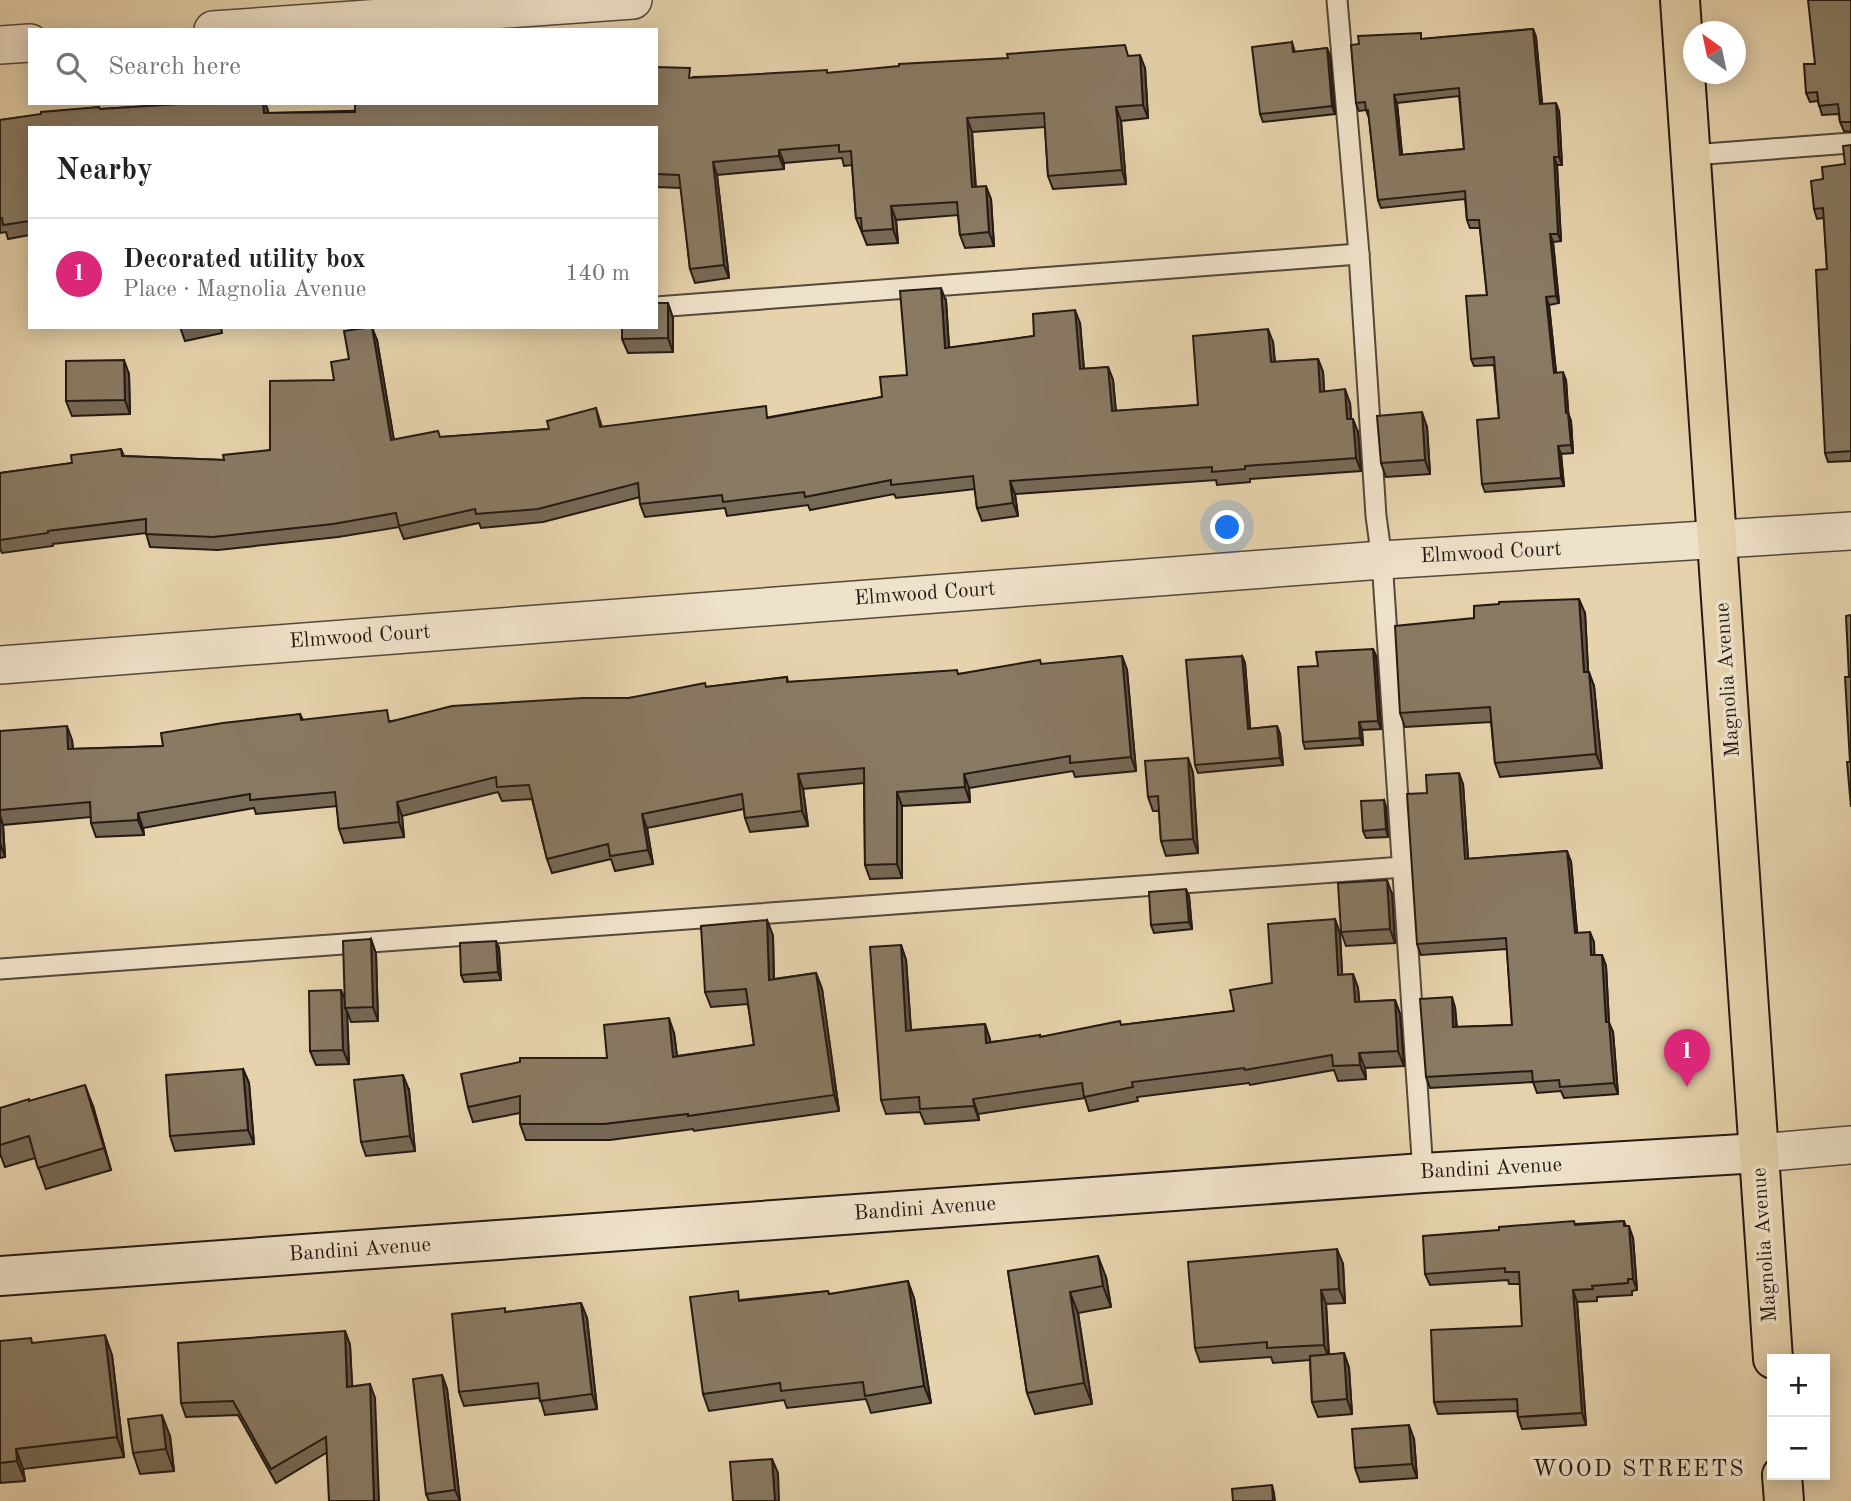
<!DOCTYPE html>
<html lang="en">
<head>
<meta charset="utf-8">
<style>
	:root { --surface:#fff; --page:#f2f2f2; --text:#202124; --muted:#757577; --line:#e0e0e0; --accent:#db2777 }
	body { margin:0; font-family:"Old Standard TT",serif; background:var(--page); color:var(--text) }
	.controls { position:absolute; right:21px; bottom:21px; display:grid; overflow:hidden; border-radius:0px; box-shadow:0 4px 18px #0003 }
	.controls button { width:63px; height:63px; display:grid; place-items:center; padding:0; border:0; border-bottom:2px solid var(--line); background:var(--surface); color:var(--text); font:35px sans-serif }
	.compass { position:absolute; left:1683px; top:21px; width:63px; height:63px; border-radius:50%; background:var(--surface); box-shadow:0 4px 18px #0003; rotate:327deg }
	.you { position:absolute; left:1228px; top:528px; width:24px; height:24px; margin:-18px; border:5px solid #fff; border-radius:50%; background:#1a73e8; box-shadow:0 0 0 10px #1a73e833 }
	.badge { display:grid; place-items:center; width:46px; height:46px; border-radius:50%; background:var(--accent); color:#fff; font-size:23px; font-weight:700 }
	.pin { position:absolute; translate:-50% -58px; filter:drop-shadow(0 2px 4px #0008) }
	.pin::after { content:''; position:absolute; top:37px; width:24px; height:21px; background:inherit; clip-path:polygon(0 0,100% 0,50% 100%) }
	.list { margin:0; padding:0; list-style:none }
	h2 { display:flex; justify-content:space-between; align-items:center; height:91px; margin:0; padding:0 28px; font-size:30px }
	h2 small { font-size:23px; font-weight:400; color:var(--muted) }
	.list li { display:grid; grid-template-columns:46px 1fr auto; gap:21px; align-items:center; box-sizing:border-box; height:112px; padding:0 28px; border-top:2px solid var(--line) }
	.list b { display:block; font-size:26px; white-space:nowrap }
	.list p { margin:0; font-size:23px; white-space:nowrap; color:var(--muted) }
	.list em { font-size:23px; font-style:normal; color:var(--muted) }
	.icon { flex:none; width:38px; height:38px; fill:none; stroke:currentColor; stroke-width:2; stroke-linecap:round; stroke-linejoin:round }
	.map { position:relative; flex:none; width:1851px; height:1501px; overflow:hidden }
	.search { position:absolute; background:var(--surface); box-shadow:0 4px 18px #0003; left:28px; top:28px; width:630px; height:77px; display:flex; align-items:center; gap:18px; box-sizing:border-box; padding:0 24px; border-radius:0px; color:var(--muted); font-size:26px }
	.panel { position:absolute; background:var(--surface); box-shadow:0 4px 18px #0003; left:28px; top:126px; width:630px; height:203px; border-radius:0px }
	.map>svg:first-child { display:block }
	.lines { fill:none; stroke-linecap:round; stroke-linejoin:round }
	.lane-casing { stroke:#54483a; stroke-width:23 }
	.street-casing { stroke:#54483a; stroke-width:40 }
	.secondary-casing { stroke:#241a13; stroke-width:42 }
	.primary-casing { stroke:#241a13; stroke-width:42 }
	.lane { stroke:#efe2ca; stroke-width:19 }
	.street { stroke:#efe2ca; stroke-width:37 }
	.secondary { stroke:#efe2ca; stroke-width:38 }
	.primary { stroke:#e6d3ad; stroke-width:38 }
	.wall { fill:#766955; stroke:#241a13; stroke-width:2; fill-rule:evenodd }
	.shaded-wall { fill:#605545; stroke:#241a13; stroke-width:2 }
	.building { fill:#897a63; stroke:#241a13; stroke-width:2; fill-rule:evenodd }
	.labels { text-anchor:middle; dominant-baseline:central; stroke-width:7; stroke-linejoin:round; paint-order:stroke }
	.street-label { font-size:21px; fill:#241a13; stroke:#efe2ca }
	.neighbourhood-label { font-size:23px; letter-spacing:2px; fill:#241a13; stroke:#efe2ca }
</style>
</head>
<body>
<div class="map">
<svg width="1851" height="1501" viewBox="0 0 1851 1501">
	<rect width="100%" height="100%" fill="#e6d3ad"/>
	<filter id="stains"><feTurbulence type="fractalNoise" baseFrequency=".00286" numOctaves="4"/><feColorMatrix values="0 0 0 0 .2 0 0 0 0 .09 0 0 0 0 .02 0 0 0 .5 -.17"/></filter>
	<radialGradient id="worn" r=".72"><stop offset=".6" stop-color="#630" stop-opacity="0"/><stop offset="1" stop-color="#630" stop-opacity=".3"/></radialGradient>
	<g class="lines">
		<defs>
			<g id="lane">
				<path d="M 1337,0 L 1359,254 L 1376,516 L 1382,560 L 1423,1173"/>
				<path d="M 1692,155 L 1851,143"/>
				<path d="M 656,307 L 1359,254"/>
				<path d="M 0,969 L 1403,867"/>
			</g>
			<g id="street">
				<path d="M 213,30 L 633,0"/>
				<path d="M 0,45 L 30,43"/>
				<path d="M 0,665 L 1382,560 L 1851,531"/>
				<path d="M 1759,1153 L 1851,1145"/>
			</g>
			<path id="secondary" d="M 0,1276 L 1423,1173 L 1759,1153"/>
			<g id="primary">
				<path d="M 1680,0 L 1773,1359"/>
				<path d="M 1782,1475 L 1784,1501"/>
			</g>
		</defs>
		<!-- lane casing -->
		<use href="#lane" class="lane-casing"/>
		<!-- street casing -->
		<use href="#street" class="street-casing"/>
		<!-- secondary casing -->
		<use href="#secondary" class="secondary-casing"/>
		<!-- primary casing -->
		<use href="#primary" class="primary-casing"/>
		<!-- lane -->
		<use href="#lane" class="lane"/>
		<!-- street -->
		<use href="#street" class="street"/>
		<!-- secondary -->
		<use href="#secondary" class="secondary"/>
		<!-- primary -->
		<use href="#primary" class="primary"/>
	</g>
	<!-- wall -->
	<g class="wall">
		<path d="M 1851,0 L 1851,132 L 1844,131 L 1840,122 L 1839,114 L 1822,115 L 1818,101 L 1810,102 L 1806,93 L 1815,64 Z"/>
		<path d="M 1533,29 L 1536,37 L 1542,104 L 1559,111 L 1562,165 L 1557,165 L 1561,241 L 1553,242 L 1559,303 L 1549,305 L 1556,372 L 1566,380 L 1568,413 L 1571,421 L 1573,453 L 1561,454 L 1564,486 L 1485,492 L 1482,484 L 1499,418 L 1494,365 L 1474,366 L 1471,359 L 1487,295 L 1480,228 L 1470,228 L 1467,220 L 1465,199 L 1381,208 L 1378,200 L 1369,118 L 1366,110 L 1359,111 L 1356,103 L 1423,39 ZM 1459,96 L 1464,149 L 1402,155 L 1397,103 Z"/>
		<path d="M 1292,42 L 1295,52 L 1327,48 L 1330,56 L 1335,114 L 1263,122 L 1260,114 Z"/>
		<path d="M 1129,56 L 1145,68 L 1148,118 L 1121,121 L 1126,184 L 1053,189 L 1048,176 L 1045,127 L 972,132 L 976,187 L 991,199 L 994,246 L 965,248 L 960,235 L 958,215 L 896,220 L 898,243 L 867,245 L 856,218 L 852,165 L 844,166 L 842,158 L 784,163 L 784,169 L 717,175 L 729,278 L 695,283 L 690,269 L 681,188 L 656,187 L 656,128 L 30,128 L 30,235 L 8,239 L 6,232 L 0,233 L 0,120 L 99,107 L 100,109 L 197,103 L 265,103 L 268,113 L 656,103 L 693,77 L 828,73 Z"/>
		<path d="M 1851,145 L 1851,461 L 1828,462 L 1825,453 L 1827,269 L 1824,218 L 1817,219 L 1814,209 L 1823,179 L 1845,164 Z"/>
		<path d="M 946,301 L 949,348 L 1034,336 L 1080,323 L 1084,369 L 1108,367 L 1113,380 L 1116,411 L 1198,405 L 1273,342 L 1275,362 L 1318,359 L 1323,372 L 1324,391 L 1350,403 L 1351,419 L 1358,432 L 1361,471 L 1250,479 L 1250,482 L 1217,485 L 1216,480 L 1015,494 L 1018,516 L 982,521 L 977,508 L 975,489 L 896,498 L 894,494 L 810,510 L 808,505 L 727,516 L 725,508 L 645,517 L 640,504 L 640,497 L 543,522 L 481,528 L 479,523 L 404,539 L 399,527 L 338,537 L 218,550 L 150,547 L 146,533 L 53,544 L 53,546 L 2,553 L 0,549 L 0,473 L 72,463 L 121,449 L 124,456 L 224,460 L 270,450 L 334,380 L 349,359 L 377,340 L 394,440 L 441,437 L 549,429 L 596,408 L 602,427 L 770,417 L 882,397 L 907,375 Z"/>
		<path d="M 673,318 L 673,352 L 628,353 L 622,339 Z"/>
		<path d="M 180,327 L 221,327 L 222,333 L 185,341 Z"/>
		<path d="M 129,374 L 130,414 L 72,416 L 66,401 Z"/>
		<path d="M 1427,427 L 1430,474 L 1386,477 L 1381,463 Z"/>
		<path d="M 1585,613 L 1588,672 L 1594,686 L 1602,768 L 1500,777 L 1495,763 L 1491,722 L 1405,727 L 1400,713 Z"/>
		<path d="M 1373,649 L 1376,656 L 1381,729 L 1362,730 L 1363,745 L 1305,749 L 1303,742 L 1318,666 Z"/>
		<path d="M 1122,656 L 1127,670 L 1136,771 L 1075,777 L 1073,771 L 969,788 L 970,802 L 902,806 L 902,878 L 870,879 L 865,865 L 864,783 L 803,789 L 808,826 L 750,832 L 745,818 L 744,809 L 647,828 L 653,864 L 615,871 L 611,859 L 552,873 L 547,859 L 532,799 L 502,801 L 498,792 L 402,816 L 404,837 L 344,843 L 339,829 L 337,806 L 256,814 L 254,808 L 143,828 L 144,835 L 96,837 L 91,823 L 91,817 L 3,825 L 5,857 L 0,858 L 0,731 L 72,740 L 73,749 L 163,746 L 300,714 L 303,720 L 391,721 L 629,698 L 706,687 L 787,677 L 788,682 L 959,674 Z"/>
		<path d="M 1242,656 L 1245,663 L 1250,729 L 1277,726 L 1280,734 L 1283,765 L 1198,773 L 1195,765 Z"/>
		<path d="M 1188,758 L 1193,773 L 1198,853 L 1166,856 L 1161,841 L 1159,811 L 1153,811 L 1148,797 Z"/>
		<path d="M 1463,784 L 1468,859 L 1567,851 L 1571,862 L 1577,932 L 1594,942 L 1594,955 L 1602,955 L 1606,966 L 1609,1023 L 1613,1032 L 1618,1094 L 1564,1098 L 1561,1091 L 1537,1093 L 1533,1082 L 1430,1088 L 1426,1077 L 1455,1007 L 1457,1027 L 1512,1025 L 1507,949 L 1421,955 L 1417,944 L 1427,793 Z"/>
		<path d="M 1384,800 L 1386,807 L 1388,837 L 1366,838 L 1363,831 Z"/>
		<path d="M 1392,894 L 1395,943 L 1346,946 L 1341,932 Z"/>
		<path d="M 1189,896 L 1192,929 L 1154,933 L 1151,925 Z"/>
		<path d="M 1335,919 L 1340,934 L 1342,975 L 1353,974 L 1358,988 L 1359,1002 L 1395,1000 L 1400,1014 L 1404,1066 L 1365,1068 L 1366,1079 L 1338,1081 L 1334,1070 L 1250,1085 L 1249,1083 L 1137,1097 L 1138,1101 L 1089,1111 L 1085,1098 L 978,1114 L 979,1120 L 925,1124 L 920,1112 L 886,1114 L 881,1100 L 901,945 L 906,960 L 911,1030 L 985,1024 L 990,1042 L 1040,1037 L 1121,1025 L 1234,1011 L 1272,983 Z"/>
		<path d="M 767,920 L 773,936 L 774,979 L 816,973 L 822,989 L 839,1111 L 694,1131 L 693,1129 L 610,1140 L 526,1140 L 520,1124 L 520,1113 L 473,1122 L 468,1107 L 607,1058 L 674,1033 L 677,1056 L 754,1045 L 748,1004 L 711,1007 L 705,992 Z"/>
		<path d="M 371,939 L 376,954 L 378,1021 L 351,1022 L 347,1011 L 349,1064 L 316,1065 L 310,1051 L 345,1000 Z"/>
		<path d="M 499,948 L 501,980 L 464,982 L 461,975 Z"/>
		<path d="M 243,1069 L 249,1083 L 254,1144 L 175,1151 L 170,1136 Z"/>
		<path d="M 409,1090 L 415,1151 L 366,1156 L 361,1142 Z"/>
		<path d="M 29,1101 L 93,1106 L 111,1170 L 46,1189 L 35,1158 L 5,1167 L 0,1154 L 0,1108 Z"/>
		<path d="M 1624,1221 L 1626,1226 L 1633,1238 L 1637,1290 L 1632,1291 L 1632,1295 L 1597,1297 L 1597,1301 L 1577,1302 L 1586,1425 L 1522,1429 L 1518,1417 L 1517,1411 L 1438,1414 L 1434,1402 L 1522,1326 L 1520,1284 L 1509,1284 L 1508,1280 L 1430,1285 L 1425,1274 L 1575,1224 Z"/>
		<path d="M 1343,1264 L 1345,1303 L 1326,1304 L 1329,1355 L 1344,1353 L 1349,1368 L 1352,1414 L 1318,1417 L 1312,1402 L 1310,1360 L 1273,1363 L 1271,1357 L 1200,1362 L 1195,1348 Z"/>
		<path d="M 1008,1271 L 1106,1277 L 1111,1307 L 1078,1313 L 1092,1404 L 1035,1414 L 1027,1393 Z"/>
		<path d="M 828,1291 L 829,1294 L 914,1298 L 931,1403 L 871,1413 L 866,1399 L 787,1408 L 784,1400 L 709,1411 L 703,1394 L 741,1300 Z"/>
		<path d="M 581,1303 L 587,1318 L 597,1409 L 545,1415 L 540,1398 L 464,1406 L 459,1392 L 506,1312 Z"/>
		<path d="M 345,1331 L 350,1345 L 352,1387 L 375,1398 L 326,1453 L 276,1483 L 238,1415 L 186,1417 L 181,1403 Z"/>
		<path d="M 0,1341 L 33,1343 L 112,1355 L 124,1457 L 23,1469 L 25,1481 L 0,1483 Z"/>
		<path d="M 442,1375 L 447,1389 L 460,1501 L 429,1501 L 426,1494 Z"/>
		<path d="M 170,1436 L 174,1471 L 140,1474 L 133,1453 Z"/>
		<path d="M 1414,1439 L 1417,1478 L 1360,1482 L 1355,1468 Z"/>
	</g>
	<!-- shaded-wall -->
	<g class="shaded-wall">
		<path d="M 1533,29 L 1536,37 L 1543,112 L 1540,104 Z"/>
		<path d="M 1327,48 L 1330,56 L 1335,114 L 1332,106 Z"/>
		<path d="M 1140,55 L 1145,68 L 1148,118 L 1143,105 Z"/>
		<path d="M 1394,95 L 1397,103 L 1403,163 L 1400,155 Z"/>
		<path d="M 263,103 L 265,103 L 268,110 L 269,127 L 264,113 Z"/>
		<path d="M 1556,103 L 1559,111 L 1562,165 L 1559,157 Z"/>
		<path d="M 1116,107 L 1121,121 L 1126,184 L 1122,170 Z"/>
		<path d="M 967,118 L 972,132 L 976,200 L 972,187 Z"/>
		<path d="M 779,150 L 784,163 L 784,169 L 779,156 Z"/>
		<path d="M 1554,157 L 1557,165 L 1561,241 L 1558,234 Z"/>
		<path d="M 713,162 L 717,175 L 729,278 L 724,265 Z"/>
		<path d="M 986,186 L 991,199 L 994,246 L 989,232 Z"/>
		<path d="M 891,206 L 896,220 L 898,243 L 893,229 Z"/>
		<path d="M 1550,234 L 1553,242 L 1559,303 L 1556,296 Z"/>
		<path d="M 941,288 L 946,301 L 950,361 L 945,348 Z"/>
		<path d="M 1546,297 L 1549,305 L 1557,381 L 1554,373 Z"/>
		<path d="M 668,303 L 673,318 L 673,352 L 668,338 Z"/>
		<path d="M 1075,310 L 1080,323 L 1085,382 L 1080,369 Z"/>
		<path d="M 372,327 L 377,340 L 396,453 L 391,440 Z"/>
		<path d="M 1268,329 L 1273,342 L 1276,375 L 1271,362 Z"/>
		<path d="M 1318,359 L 1323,372 L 1325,405 L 1320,392 Z"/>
		<path d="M 124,360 L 129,374 L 130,414 L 125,400 Z"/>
		<path d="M 1108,367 L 1113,380 L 1117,424 L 1112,411 Z"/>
		<path d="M 1563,372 L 1566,380 L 1569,421 L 1566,413 Z"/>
		<path d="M 1345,389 L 1350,403 L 1352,432 L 1347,419 Z"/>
		<path d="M 1422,412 L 1427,427 L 1430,474 L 1425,460 Z"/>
		<path d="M 1568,413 L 1571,421 L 1573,453 L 1571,445 Z"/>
		<path d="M 1353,419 L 1358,432 L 1361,471 L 1356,458 Z"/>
		<path d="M 1558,446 L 1561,454 L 1564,486 L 1561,478 Z"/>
		<path d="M 1010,481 L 1015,494 L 1018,516 L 1013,503 Z"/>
		<path d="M 1579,599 L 1585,613 L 1589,686 L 1584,672 Z"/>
		<path d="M 1373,649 L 1376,656 L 1381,729 L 1378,721 Z"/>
		<path d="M 1122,656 L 1127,670 L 1136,771 L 1131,757 Z"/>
		<path d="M 1242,656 L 1245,663 L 1251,737 L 1248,729 Z"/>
		<path d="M 1589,672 L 1594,686 L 1602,768 L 1596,754 Z"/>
		<path d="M 1359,722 L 1362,730 L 1363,745 L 1360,738 Z"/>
		<path d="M 67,726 L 72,740 L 74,764 L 68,749 Z"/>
		<path d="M 1277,726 L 1280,734 L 1283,765 L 1280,758 Z"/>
		<path d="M 1188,758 L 1193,773 L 1198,853 L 1193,839 Z"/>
		<path d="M 1459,773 L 1463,784 L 1469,870 L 1465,859 Z"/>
		<path d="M 798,774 L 803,789 L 808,826 L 802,811 Z"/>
		<path d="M 964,774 L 969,788 L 970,802 L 965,787 Z"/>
		<path d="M 897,792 L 902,806 L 902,878 L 897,864 Z"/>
		<path d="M 1384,800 L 1386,807 L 1388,837 L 1386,829 Z"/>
		<path d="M 397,802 L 402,816 L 404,837 L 399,822 Z"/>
		<path d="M 138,813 L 143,828 L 144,835 L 138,820 Z"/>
		<path d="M 642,814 L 647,828 L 653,864 L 648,850 Z"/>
		<path d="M 0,815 L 3,825 L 5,857 L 0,843 Z"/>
		<path d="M 1567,851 L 1571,862 L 1578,943 L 1575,933 Z"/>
		<path d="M 1387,880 L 1392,894 L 1395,943 L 1390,929 Z"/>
		<path d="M 1186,889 L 1189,896 L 1192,929 L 1189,922 Z"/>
		<path d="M 1335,919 L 1340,934 L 1343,989 L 1338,975 Z"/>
		<path d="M 767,920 L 773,936 L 774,996 L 769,980 Z"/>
		<path d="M 1590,932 L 1594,942 L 1595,966 L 1591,955 Z"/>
		<path d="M 371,939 L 376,954 L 378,1021 L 373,1007 Z"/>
		<path d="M 496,941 L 499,948 L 501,980 L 498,972 Z"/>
		<path d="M 901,945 L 906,960 L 912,1045 L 906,1031 Z"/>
		<path d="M 1602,955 L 1606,966 L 1609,1023 L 1613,1032 L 1618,1094 L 1614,1083 L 1606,1022 Z"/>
		<path d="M 816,973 L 822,989 L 839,1111 L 834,1095 Z"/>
		<path d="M 1353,974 L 1358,988 L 1361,1017 L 1355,1002 Z"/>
		<path d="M 341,990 L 347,1004 L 345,1008 L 347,1011 L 349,1064 L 343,1050 Z"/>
		<path d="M 1452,997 L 1455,1007 L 1457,1038 L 1453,1027 Z"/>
		<path d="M 1395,1000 L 1400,1014 L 1404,1066 L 1398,1051 Z"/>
		<path d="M 669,1018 L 674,1033 L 679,1072 L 673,1057 Z"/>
		<path d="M 985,1024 L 990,1039 L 991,1058 L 986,1043 Z"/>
		<path d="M 1359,1053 L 1365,1068 L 1366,1079 L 1360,1065 Z"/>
		<path d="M 243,1069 L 249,1083 L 254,1144 L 248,1130 Z"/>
		<path d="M 403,1075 L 409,1090 L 415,1151 L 410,1136 Z"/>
		<path d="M 85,1085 L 93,1106 L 111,1170 L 104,1148 Z"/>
		<path d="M 973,1099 L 978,1114 L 979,1120 L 974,1106 Z"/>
		<path d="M 1629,1226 L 1633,1238 L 1637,1290 L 1633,1279 Z"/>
		<path d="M 1337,1249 L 1343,1264 L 1345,1303 L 1339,1289 Z"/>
		<path d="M 1098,1256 L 1106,1277 L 1111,1307 L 1103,1286 Z"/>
		<path d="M 908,1281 L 914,1298 L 931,1403 L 924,1386 Z"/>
		<path d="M 1321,1290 L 1326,1304 L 1329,1359 L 1324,1345 Z"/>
		<path d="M 1573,1290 L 1577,1302 L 1586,1425 L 1582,1413 Z"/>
		<path d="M 1070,1292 L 1078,1313 L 1092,1404 L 1084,1383 Z"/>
		<path d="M 581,1303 L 587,1318 L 597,1409 L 592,1394 Z"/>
		<path d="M 345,1331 L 350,1345 L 353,1401 L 347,1387 Z"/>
		<path d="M 105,1335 L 112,1355 L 124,1457 L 117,1437 Z"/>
		<path d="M 1344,1353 L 1349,1368 L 1352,1414 L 1347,1399 Z"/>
		<path d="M 442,1375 L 447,1389 L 460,1501 L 455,1490 Z"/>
		<path d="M 370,1384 L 375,1398 L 379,1501 L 374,1501 Z"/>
		<path d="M 162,1415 L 170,1436 L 174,1471 L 166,1449 Z"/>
		<path d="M 1409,1425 L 1414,1439 L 1417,1478 L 1412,1464 Z"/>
		<path d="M 16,1449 L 23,1469 L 25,1481 L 17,1461 Z"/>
		<path d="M 772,1459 L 778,1473 L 779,1501 L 775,1501 Z"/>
		<path d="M 1272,1485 L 1274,1493 L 1275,1501 L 1273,1501 Z"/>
	</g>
	<!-- building -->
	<g class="building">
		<path d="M 1808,0 L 1851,0 L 1851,122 L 1840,122 L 1838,104 L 1819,106 L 1817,92 L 1806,93 L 1804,64 L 1815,64 Z"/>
		<path d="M 1533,29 L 1540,104 L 1556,103 L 1559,157 L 1554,157 L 1558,234 L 1550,234 L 1556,296 L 1546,297 L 1554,373 L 1563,372 L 1566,413 L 1568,413 L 1571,445 L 1558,446 L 1561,478 L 1482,484 L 1477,420 L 1499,418 L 1494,357 L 1471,359 L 1466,296 L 1487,295 L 1479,220 L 1467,220 L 1465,191 L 1378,200 L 1368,110 L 1366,110 L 1365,102 L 1356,103 L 1351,45 L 1359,44 L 1358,36 L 1421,33 L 1421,39 ZM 1459,88 L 1464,149 L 1400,155 L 1394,95 Z"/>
		<path d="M 1292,42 L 1293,52 L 1327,48 L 1332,106 L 1260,114 L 1252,47 Z"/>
		<path d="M 1125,45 L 1128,56 L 1140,55 L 1143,105 L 1116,107 L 1122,170 L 1048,176 L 1044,113 L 967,118 L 972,187 L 986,186 L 989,232 L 960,235 L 957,202 L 891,206 L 893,229 L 862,231 L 861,218 L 856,218 L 851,151 L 839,152 L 839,145 L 779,150 L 779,156 L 713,162 L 724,265 L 690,269 L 679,175 L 656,174 L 656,128 L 30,128 L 30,221 L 3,225 L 2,218 L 0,219 L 0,120 L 41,114 L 41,112 L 99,107 L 100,109 L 197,103 L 263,103 L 264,113 L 355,112 L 355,103 L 656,103 L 656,67 L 690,68 L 689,78 L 827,70 L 827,73 L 899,66 L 899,64 L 1008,58 L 1007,54 Z"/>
		<path d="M 1851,145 L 1851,451 L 1825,453 L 1816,270 L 1827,269 L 1823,208 L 1814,209 L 1811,181 L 1823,179 L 1822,167 L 1845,164 L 1843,146 Z"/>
		<path d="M 941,288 L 945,348 L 1034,336 L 1033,314 L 1075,310 L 1080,369 L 1108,367 L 1112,411 L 1198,405 L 1193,336 L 1268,329 L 1271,362 L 1318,359 L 1320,392 L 1345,389 L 1347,419 L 1353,419 L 1356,458 L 1245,466 L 1245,469 L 1212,472 L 1212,467 L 1010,481 L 1013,503 L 977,508 L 973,476 L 891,485 L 891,480 L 805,497 L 804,492 L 723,502 L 722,495 L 640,504 L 638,483 L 538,509 L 476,514 L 475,509 L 399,526 L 396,513 L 333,524 L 213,537 L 146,534 L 146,519 L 48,531 L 48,533 L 0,540 L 0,473 L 72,463 L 71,455 L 121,449 L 122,456 L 224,460 L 223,455 L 270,450 L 270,381 L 334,380 L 331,362 L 349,359 L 344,331 L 372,327 L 391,440 L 438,431 L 440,437 L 549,429 L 547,421 L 596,408 L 600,427 L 766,406 L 767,418 L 882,397 L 880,377 L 907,375 L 900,291 Z"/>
		<path d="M 656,303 L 668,303 L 668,338 L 622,339 L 622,327 L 656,327 Z"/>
		<path d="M 124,360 L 125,400 L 66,401 L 66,361 Z"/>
		<path d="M 1422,412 L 1425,460 L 1381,463 L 1377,416 Z"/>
		<path d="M 1579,599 L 1584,672 L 1589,672 L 1596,754 L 1495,763 L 1490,707 L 1400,713 L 1395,626 L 1474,618 L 1474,606 L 1499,604 L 1499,602 Z"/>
		<path d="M 1851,615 L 1851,807 L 1847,762 L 1850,762 L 1845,677 L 1849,677 L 1846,616 Z"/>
		<path d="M 1373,649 L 1378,721 L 1359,722 L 1360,738 L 1303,742 L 1298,667 L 1318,666 L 1316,652 Z"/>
		<path d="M 1122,656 L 1131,757 L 1070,763 L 1070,756 L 964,774 L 965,787 L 897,792 L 897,864 L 865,865 L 864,768 L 798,774 L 802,811 L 745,818 L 742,794 L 642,814 L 648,850 L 610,856 L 608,844 L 547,859 L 529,785 L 497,787 L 496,777 L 397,802 L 399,822 L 339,829 L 335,792 L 250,800 L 250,794 L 138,813 L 138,820 L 91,823 L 90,802 L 0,810 L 0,731 L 67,726 L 68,749 L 163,746 L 161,733 L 223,723 L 300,714 L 301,720 L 387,710 L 389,722 L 452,706 L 583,698 L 629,698 L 705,683 L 706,687 L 787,677 L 787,682 L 957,670 L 958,674 L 1040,660 L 1041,664 Z"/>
		<path d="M 1242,656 L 1248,729 L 1277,726 L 1280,758 L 1195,765 L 1186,660 Z"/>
		<path d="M 1188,758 L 1193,839 L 1161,841 L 1158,796 L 1148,797 L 1145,761 Z"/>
		<path d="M 1459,773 L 1465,859 L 1567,851 L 1575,933 L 1590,932 L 1591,955 L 1602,955 L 1606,1022 L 1609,1022 L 1614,1083 L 1560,1087 L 1559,1080 L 1533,1082 L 1532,1071 L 1426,1077 L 1420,999 L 1452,997 L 1453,1027 L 1512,1025 L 1506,938 L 1417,944 L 1407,794 L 1427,793 L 1426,775 Z"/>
		<path d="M 1384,800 L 1386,829 L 1363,831 L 1361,801 Z"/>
		<path d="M 1387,880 L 1390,929 L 1341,932 L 1338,883 Z"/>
		<path d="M 1186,889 L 1189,922 L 1151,925 L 1149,892 Z"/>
		<path d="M 1335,919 L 1338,975 L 1353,974 L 1355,1002 L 1395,1000 L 1398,1051 L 1359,1053 L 1360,1065 L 1333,1066 L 1332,1055 L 1245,1070 L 1244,1068 L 1132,1082 L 1133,1087 L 1084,1097 L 1082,1083 L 973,1099 L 974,1106 L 920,1109 L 919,1097 L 881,1100 L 870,947 L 901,945 L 906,1031 L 985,1024 L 986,1043 L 1040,1035 L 1040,1037 L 1120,1021 L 1121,1025 L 1234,1011 L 1230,990 L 1272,983 L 1268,924 Z"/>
		<path d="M 767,920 L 769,980 L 816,973 L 834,1095 L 688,1116 L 688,1114 L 604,1124 L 520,1124 L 520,1096 L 468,1107 L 461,1074 L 520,1062 L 520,1058 L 607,1058 L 604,1025 L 669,1018 L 673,1057 L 754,1045 L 746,989 L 705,992 L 701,926 Z"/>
		<path d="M 371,939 L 373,1007 L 345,1008 L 343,941 Z"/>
		<path d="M 496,941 L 498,972 L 461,975 L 460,943 Z"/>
		<path d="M 341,990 L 343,1050 L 310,1051 L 309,991 Z"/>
		<path d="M 243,1069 L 248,1130 L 170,1136 L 166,1075 Z"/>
		<path d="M 403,1075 L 410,1136 L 361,1142 L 354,1080 Z"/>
		<path d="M 85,1085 L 104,1148 L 38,1168 L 29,1136 L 0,1145 L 0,1108 L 29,1099 L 29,1101 Z"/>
		<path d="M 1574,1221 L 1575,1225 L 1624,1221 L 1624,1226 L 1629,1226 L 1633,1279 L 1628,1279 L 1628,1283 L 1592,1286 L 1593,1289 L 1573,1290 L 1582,1413 L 1518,1417 L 1517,1399 L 1434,1402 L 1431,1330 L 1522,1326 L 1519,1272 L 1505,1272 L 1505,1268 L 1425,1274 L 1423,1236 L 1499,1230 L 1499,1227 Z"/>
		<path d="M 1337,1249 L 1339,1289 L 1321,1290 L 1324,1345 L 1267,1348 L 1267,1342 L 1195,1348 L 1188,1262 Z"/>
		<path d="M 1098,1256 L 1103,1286 L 1070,1292 L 1084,1383 L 1027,1393 L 1008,1271 Z"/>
		<path d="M 908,1281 L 924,1386 L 865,1396 L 863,1382 L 781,1391 L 780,1383 L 703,1394 L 690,1297 L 738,1291 L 739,1301 L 828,1291 L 829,1294 Z"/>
		<path d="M 581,1303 L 592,1394 L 540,1401 L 538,1383 L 459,1392 L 452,1314 L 505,1308 L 505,1312 Z"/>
		<path d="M 345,1331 L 347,1387 L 370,1384 L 374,1501 L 329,1501 L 326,1437 L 271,1469 L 233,1401 L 181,1403 L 178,1343 Z"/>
		<path d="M 105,1335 L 117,1437 L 16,1449 L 17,1461 L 0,1463 L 0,1341 L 31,1338 L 32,1343 Z"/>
		<path d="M 1344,1353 L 1347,1399 L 1312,1402 L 1310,1356 Z"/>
		<path d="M 442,1375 L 455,1490 L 426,1494 L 413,1379 Z"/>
		<path d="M 162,1415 L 166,1449 L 133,1453 L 128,1419 Z"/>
		<path d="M 1409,1425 L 1412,1464 L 1355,1468 L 1352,1429 Z"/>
		<path d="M 772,1459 L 775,1501 L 733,1501 L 730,1462 Z"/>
		<path d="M 1272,1485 L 1273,1501 L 1233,1501 L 1232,1489 Z"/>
	</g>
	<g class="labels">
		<!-- street labels -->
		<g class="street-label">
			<text transform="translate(1491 553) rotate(-3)">Elmwood Court</text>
			<text transform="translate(925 594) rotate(-4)">Elmwood Court</text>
			<text transform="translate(360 637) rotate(-4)">Elmwood Court</text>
			<text transform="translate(1728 680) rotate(-94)">Magnolia Avenue</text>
			<text transform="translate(1491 1169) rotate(-3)">Bandini Avenue</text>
			<text transform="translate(925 1209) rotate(-4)">Bandini Avenue</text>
			<text transform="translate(1765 1245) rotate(-94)">Magnolia Avenue</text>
			<text transform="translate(360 1250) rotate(-4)">Bandini Avenue</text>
		</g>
		<!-- neighbourhood labels -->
		<g class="neighbourhood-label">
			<text x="1639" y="1469">WOOD STREETS</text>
		</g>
	</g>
	<rect width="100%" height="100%" filter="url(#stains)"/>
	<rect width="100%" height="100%" fill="url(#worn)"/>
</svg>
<div class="controls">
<button>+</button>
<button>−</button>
</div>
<svg class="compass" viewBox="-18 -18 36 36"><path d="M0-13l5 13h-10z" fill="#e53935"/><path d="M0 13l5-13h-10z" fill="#757577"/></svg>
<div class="you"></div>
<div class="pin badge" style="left:1687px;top:1087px">1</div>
<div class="search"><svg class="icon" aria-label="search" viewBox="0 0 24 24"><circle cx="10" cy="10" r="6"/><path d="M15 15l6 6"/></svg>Search here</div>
<section class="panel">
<h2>Nearby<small></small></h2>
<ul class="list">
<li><span class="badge">1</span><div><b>Decorated utility box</b><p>Place · Magnolia Avenue</p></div><em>140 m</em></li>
</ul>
</section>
</div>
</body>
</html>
